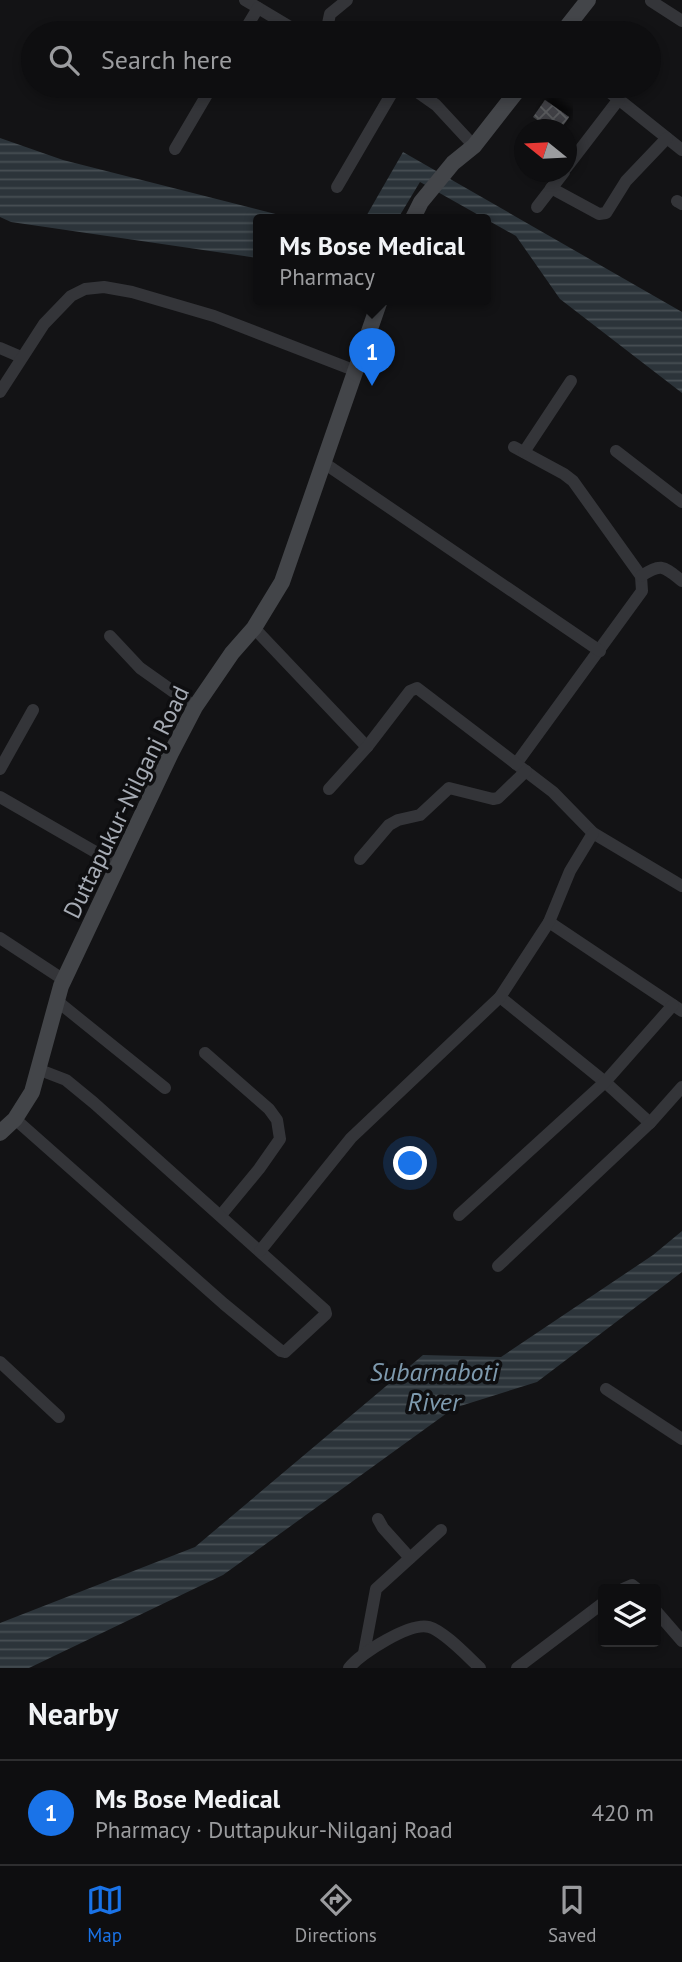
<!DOCTYPE html>
<html lang="en">
<head>
<meta charset="utf-8">
<style>
	:root { --surface:#0e0e10; --page:#171719; --text:#f1f3f6; --muted:#9b9c9f; --line:#2e2e30; --accent:#1a73e8 }
	body { margin:0; font-family:"PT Sans",sans-serif; background:var(--page); color:var(--text) }
	.controls { position:absolute; right:21px; bottom:21px; display:grid; overflow:hidden; border-radius:7px; box-shadow:0 4px 10px #0003 }
	.controls button { width:63px; height:63px; display:grid; place-items:center; padding:0; border:0; border-bottom:2px solid var(--line); background:var(--surface); color:var(--text); font:35px sans-serif }
	.compass { position:absolute; left:514px; top:119px; width:63px; height:63px; border-radius:50%; background:var(--surface); box-shadow:0 4px 10px #0003; rotate:288deg }
	.you { position:absolute; left:411px; top:1164px; width:24px; height:24px; margin:-18px; border:5px solid #fff; border-radius:50%; background:#1a73e8; box-shadow:0 0 0 10px #1a73e833 }
	.badge { display:grid; place-items:center; width:46px; height:46px; border-radius:50%; background:var(--accent); color:#fff; font-size:23px; font-weight:700 }
	.pin { position:absolute; translate:-50% -58px; filter:drop-shadow(0 2px 4px #0008) }
	.pin::after { content:''; position:absolute; top:37px; width:24px; height:21px; background:inherit; clip-path:polygon(0 0,100% 0,50% 100%) }
	.popup { position:absolute; left:253px; top:214px; width:238px; height:91px; box-sizing:border-box; display:grid; place-content:center; border-radius:7px; background:var(--surface); filter:drop-shadow(0 2px 5px #0005); font-size:23px; white-space:nowrap; color:var(--muted) }
	.popup b { font-size:26px; color:var(--text) }
	.popup::after { content:''; position:absolute; left:50%; top:100%; margin-left:-14px; border:14px solid transparent; border-top-color:var(--surface) }
	.list { margin:0; padding:0; list-style:none }
	h2 { display:flex; justify-content:space-between; align-items:center; height:91px; margin:0; padding:0 28px; font-size:30px }
	h2 small { font-size:23px; font-weight:400; color:var(--muted) }
	.list li { display:grid; grid-template-columns:46px 1fr auto; gap:21px; align-items:center; box-sizing:border-box; height:105px; padding:0 28px; border-top:2px solid var(--line) }
	.list b { display:block; font-size:26px; white-space:nowrap }
	.list p { margin:0; font-size:23px; white-space:nowrap; color:var(--muted) }
	.list em { font-size:23px; font-style:normal; color:var(--muted) }
	.icon { flex:none; width:38px; height:38px; fill:none; stroke:currentColor; stroke-width:2; stroke-linecap:round; stroke-linejoin:round }
	.map { position:relative; flex:none; width:682px; height:1668px; overflow:hidden }
	.search { position:absolute; background:var(--surface); box-shadow:0 4px 10px #0003; left:21px; right:21px; top:21px; height:77px; display:flex; align-items:center; gap:18px; box-sizing:border-box; padding:0 24px; border-radius:38px; color:var(--muted); font-size:26px }
	.sheet { height:196px; background:var(--surface) }
	nav { display:flex; justify-content:space-around; align-items:center; box-sizing:border-box; height:98px; border-top:2px solid var(--line); background:var(--surface); font-size:19px; color:var(--muted) }
	nav a { display:grid; justify-items:center; gap:4px }
	nav .on { color:var(--accent) }
	.map>svg:first-child { display:block }
	.water { fill:url(#water-rules) }
	.building { fill:url(#building-cross-hatch); filter:url(#shadow) }
	.lines { fill:none; stroke-linecap:round; stroke-linejoin:round }
	.minor { stroke:#343539; stroke-width:12 }
	.secondary { stroke:#434549; stroke-width:16 }
	.labels { text-anchor:middle; dominant-baseline:central; stroke-width:7; stroke-linejoin:round; paint-order:stroke }
	.street-label { font-size:24px; fill:#a6abb4; stroke:#0e0e10 }
	.water-label { font-size:26px; font-style:italic; fill:#7e9aae; stroke:#0e0e10 }
</style>
</head>
<body>
<div class="map">
<svg width="682" height="1668" viewBox="0 0 682 1668">
	<defs>
		<pattern id="water-rules" width="6" height="5" patternUnits="userSpaceOnUse" patternTransform="scale(1.75)"><rect width="6" height="5" fill="#2c343a"/><path d="M0 2.5h6" fill="none" stroke="#484f54"/></pattern>
		<pattern id="building-cross-hatch" width="8" height="8" patternUnits="userSpaceOnUse" patternTransform="scale(1.75)"><rect width="8" height="8" fill="#404145"/><path d="M0 0l8 8M0 8l8-8" fill="none" stroke="#595a5d"/></pattern>
		<filter id="shadow"><feDropShadow dx="6" dy="-6" stdDeviation="3.5" flood-color="#0009"/></filter>
	</defs>
	<rect width="100%" height="100%" fill="#131315"/>
	<!-- water -->
	<g class="water">
		<path d="M 0,138 L 63,160 L 299,220 L 258,220 L 258,258 L 11,222 L 0,217 Z"/>
		<path d="M 403,152 L 682,312 L 682,393 L 560,299 L 516,236 L 420,182 L 397,220 L 364,220 Z"/>
		<path d="M 682,1231 L 682,1272 L 537,1382 L 454,1408 L 223,1575 L 29,1668 L 0,1668 L 0,1623 L 195,1547 L 423,1355 L 501,1357 L 653,1255 Z"/>
	</g>
	<!-- building -->
	<path class="building" d="M 545,100 L 569,117 L 560,130 L 551,130 L 533,117 Z"/>
	<g class="lines">
		<!-- minor -->
		<g class="minor">
			<path d="M 245,0 L 300,33"/>
			<path d="M 651,1 L 682,21"/>
			<path d="M 243,33 L 258,8"/>
			<path d="M 326,33 L 330,14 L 347,0"/>
			<path d="M 409,86 L 436,105 L 474,146"/>
			<path d="M 602,86 L 682,150"/>
			<path d="M 175,149 L 212,86"/>
			<path d="M 566,168 L 619,99"/>
			<path d="M 337,187 L 396,86"/>
			<path d="M 551,188 L 599,214 L 606,213 L 626,181 L 667,138"/>
			<path d="M 677,201 L 682,204"/>
			<path d="M 537,207 L 564,172"/>
			<path d="M 0,348 L 21,357"/>
			<path d="M 0,392 L 44,324 L 71,296 L 85,289 L 104,287 L 132,292 L 214,316 L 356,371"/>
			<path d="M 514,447 L 564,474 L 573,481 L 641,576 L 642,591 L 516,764"/>
			<path d="M 616,451 L 682,502"/>
			<path d="M 524,452 L 571,381"/>
			<path d="M 324,463 L 600,651"/>
			<path d="M 641,576 C 662,563 663,566 682,581"/>
			<path d="M 254,628 L 367,747"/>
			<path d="M 110,636 L 140,668 L 195,707"/>
			<path d="M 0,769 L 33,710"/>
			<path d="M 329,789 L 367,747 L 410,691 L 417,688 L 553,792 L 593,833 L 682,886"/>
			<path d="M 0,797 L 118,865"/>
			<path d="M 360,859 L 389,825 L 398,820 L 420,815 L 449,788 L 493,799 L 498,798 L 526,771"/>
			<path d="M 549,922 L 682,1011"/>
			<path d="M 0,938 L 64,980"/>
			<path d="M 500,997 L 605,1082 L 650,1123"/>
			<path d="M 57,1001 L 165,1088"/>
			<path d="M 205,1053 L 269,1109 L 277,1120 L 280,1139 L 259,1169 L 221,1215"/>
			<path d="M 15,1119 L 224,1304 L 281,1351 L 285,1352 L 326,1314 L 325,1310 L 94,1103 L 66,1080 L 40,1070"/>
			<path d="M 459,1215 L 605,1082 L 673,1005"/>
			<path d="M 260,1251 L 351,1138 L 500,997 L 549,922 L 570,871 L 593,833"/>
			<path d="M 498,1266 L 650,1123 L 682,1087"/>
			<path d="M 0,1362 L 59,1417"/>
			<path d="M 606,1389 L 682,1439"/>
			<path d="M 378,1519 L 383,1528 L 410,1558"/>
			<path d="M 623,1589 L 632,1585 L 637,1589"/>
			<path d="M 656,1611 L 682,1641"/>
			<path d="M 364,1653 L 376,1589 L 441,1530"/>
			<path d="M 349,1668 C 361,1653 410,1622 429,1627 C 444,1631 468,1657 480,1668"/>
			<path d="M 517,1668 L 603,1603"/>
		</g>
		<!-- secondary -->
		<g class="secondary">
			<path d="M 562,33 L 588,0"/>
			<path d="M 412,220 L 421,202 L 453,163 L 474,146 L 521,86"/>
			<path d="M 0,1133 L 15,1119 L 32,1092 L 61,986 L 171,753 L 195,707 L 232,653 L 254,628 L 282,582 L 380,300"/>
		</g>
	</g>
	<g class="labels">
		<!-- street labels -->
		<g class="street-label">
			<text transform="translate(126 802) rotate(-64)">Duttapukur-Nilganj Road</text>
		</g>
		<!-- water labels -->
		<g class="water-label">
			<text x="434" y="1371">Subarnaboti<tspan x="434" dy="30">River</tspan></text>
		</g>
	</g>
</svg>
<div class="controls">
<button><svg class="icon" aria-label="layers" viewBox="0 0 24 24"><path d="M12 4l9 5-9 5-9-5zM3 14l9 5 9-5"/></svg></button>
</div>
<svg class="compass" viewBox="-18 -18 36 36"><path d="M0-13l5 13h-10z" fill="#e53935"/><path d="M0 13l5-13h-10z" fill="#9b9c9f"/></svg>
<div class="you"></div>
<div class="pin badge" style="left:372px;top:386px">1</div>
<div class="popup"><b>Ms Bose Medical</b>Pharmacy</div>
<div class="search"><svg class="icon" aria-label="search" viewBox="0 0 24 24"><circle cx="10" cy="10" r="6"/><path d="M15 15l6 6"/></svg>Search here</div>
</div>
<section class="sheet">
<h2>Nearby<small></small></h2>
<ul class="list">
<li><span class="badge">1</span><div><b>Ms Bose Medical</b><p>Pharmacy · Duttapukur-Nilganj Road</p></div><em>420 m</em></li>
</ul>
</section>
<nav>
<a class="on"><svg class="icon" aria-label="map" viewBox="0 0 24 24"><path d="M3 6l6-2 6 2 6-2v14l-6 2-6-2-6 2zM9 4v14M15 6v14"/></svg>Map</a>
<a><svg class="icon" aria-label="directions" viewBox="0 0 24 24"><path d="M12 3l9 9-9 9-9-9zM9 14v-3h6M13 9l2 2-2 2"/></svg>Directions</a>
<a><svg class="icon" aria-label="saved" viewBox="0 0 24 24"><path d="M7 4h10v16l-5-4-5 4z"/></svg>Saved</a>
</nav>
</body>
</html>
